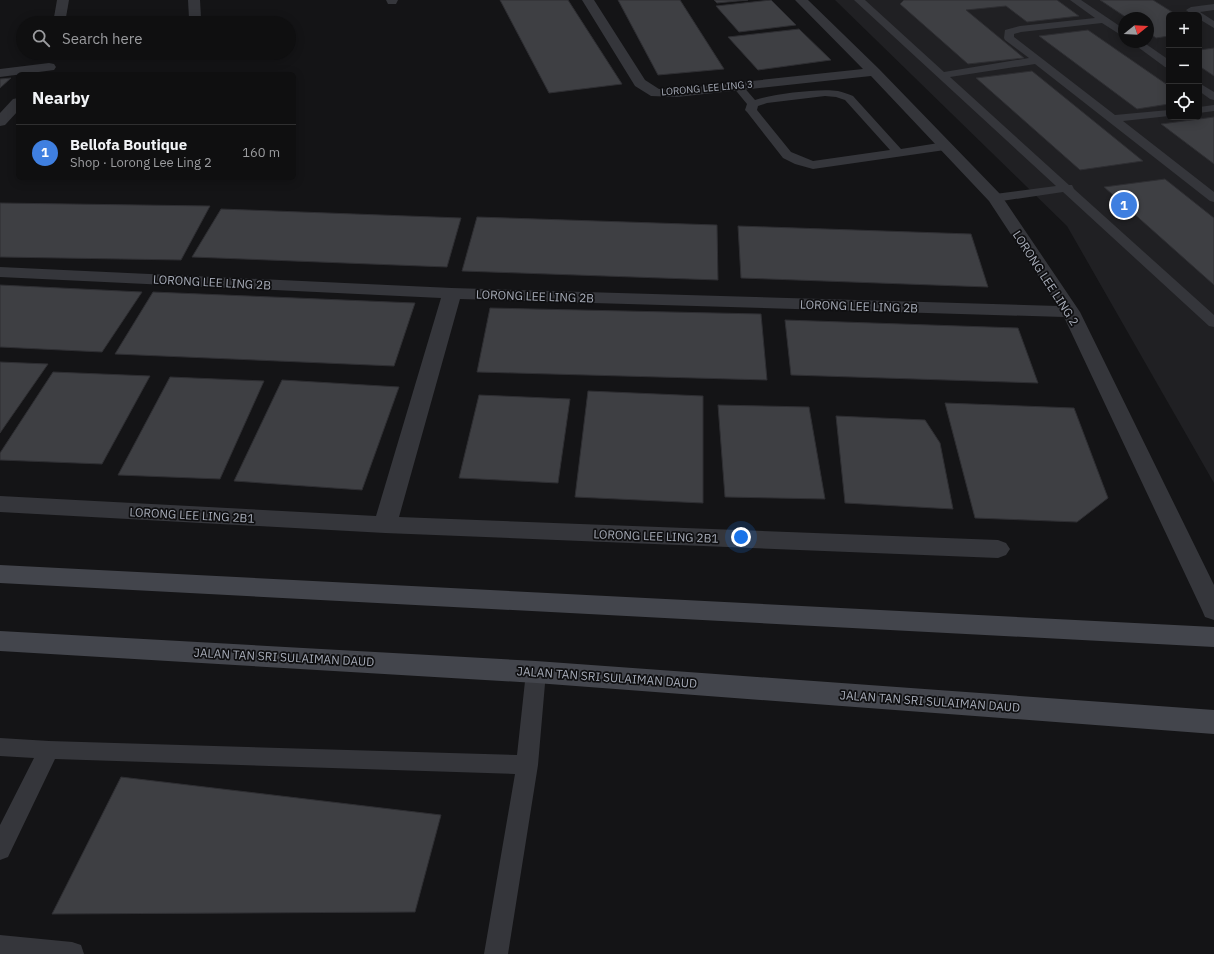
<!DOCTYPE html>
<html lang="en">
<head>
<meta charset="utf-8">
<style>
	:root { --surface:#0f0f10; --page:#181819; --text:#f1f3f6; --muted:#9b9c9f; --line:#2f2f30; --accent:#b45309 }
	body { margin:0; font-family:"IBM Plex Sans",sans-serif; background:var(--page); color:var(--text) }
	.controls { position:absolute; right:12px; top:12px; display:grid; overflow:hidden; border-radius:6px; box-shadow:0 2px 10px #0003 }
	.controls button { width:36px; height:36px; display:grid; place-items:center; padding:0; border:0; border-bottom:1px solid var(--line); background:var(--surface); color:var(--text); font:20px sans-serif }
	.compass { position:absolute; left:1118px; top:12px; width:36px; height:36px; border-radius:50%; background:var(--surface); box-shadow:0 2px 10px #0003; rotate:72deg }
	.you { position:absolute; left:741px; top:537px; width:14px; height:14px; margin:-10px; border:3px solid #fff; border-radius:50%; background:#1a73e8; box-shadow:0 0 0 6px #1a73e833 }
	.badge { display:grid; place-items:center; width:26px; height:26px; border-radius:50%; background:var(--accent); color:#fff; font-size:13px; font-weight:700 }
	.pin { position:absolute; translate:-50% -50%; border:2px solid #fff; box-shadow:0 1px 4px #0006 }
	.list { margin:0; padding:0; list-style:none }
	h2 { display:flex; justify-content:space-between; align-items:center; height:52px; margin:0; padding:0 16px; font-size:17px }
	h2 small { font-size:13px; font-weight:400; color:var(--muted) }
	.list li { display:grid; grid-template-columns:26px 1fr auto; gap:12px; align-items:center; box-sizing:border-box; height:56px; padding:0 16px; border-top:1px solid var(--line) }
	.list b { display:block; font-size:15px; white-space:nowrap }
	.list p { margin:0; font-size:13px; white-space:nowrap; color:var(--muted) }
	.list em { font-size:13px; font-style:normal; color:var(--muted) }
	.icon { flex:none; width:22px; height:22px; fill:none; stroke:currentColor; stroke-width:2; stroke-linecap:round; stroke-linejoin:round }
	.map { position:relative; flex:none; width:1214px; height:954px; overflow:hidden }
	.search { position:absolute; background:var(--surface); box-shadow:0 2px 10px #0003; left:16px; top:16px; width:280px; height:44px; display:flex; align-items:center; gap:10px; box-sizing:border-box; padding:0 14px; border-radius:22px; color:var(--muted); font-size:15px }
	.panel { position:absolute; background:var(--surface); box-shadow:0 2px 10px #0003; left:16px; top:72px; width:280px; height:108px; border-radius:6px }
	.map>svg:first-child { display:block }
	.built { fill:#202023; fill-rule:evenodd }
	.building { fill:#3e3f43; stroke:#2e2e32 }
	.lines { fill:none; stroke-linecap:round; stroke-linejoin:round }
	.service { fill:#35363b; fill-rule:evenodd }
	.minor { fill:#35363b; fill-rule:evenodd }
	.secondary { fill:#43454c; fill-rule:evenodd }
	.labels { text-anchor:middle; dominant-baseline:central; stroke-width:3.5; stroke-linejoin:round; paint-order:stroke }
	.far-street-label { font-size:10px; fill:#a6abb7; stroke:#0f0f11 }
	.street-label { font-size:12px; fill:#a6abb7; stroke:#0f0f11 }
</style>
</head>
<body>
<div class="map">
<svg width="1214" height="954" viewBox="0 0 1214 954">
	<rect width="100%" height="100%" fill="#141416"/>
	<!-- built -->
	<path class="built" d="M 835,0 L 1214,0 L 1214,483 L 1067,226 ZM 1169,15 L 1199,15 L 1199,117 L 1169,117 ZM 1124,18 L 1148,18 L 1148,42 L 1124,42 Z"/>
	<!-- building -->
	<g class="building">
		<path d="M 500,0 L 568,0 L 622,84 L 549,93 Z"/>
		<path d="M 618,0 L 680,0 L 724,69 L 658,75 Z"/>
		<path d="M 714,0 L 748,0 L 717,3 Z"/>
		<path d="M 771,0 L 796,25 L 739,32 L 716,6 Z"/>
		<path d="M 904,0 L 1057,0 L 1079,16 L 1027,22 L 1006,6 L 966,10 L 1024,58 L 968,64 L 900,4 Z"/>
		<path d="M 1100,0 L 1153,0 L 1177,15 L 1169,15 L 1169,36 L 1156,38 L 1148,32 L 1148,18 L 1127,18 Z"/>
		<path d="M 799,29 L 831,60 L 758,70 L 728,37 Z"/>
		<path d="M 1088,30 L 1169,86 L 1169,104 L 1137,109 L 1039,36 Z"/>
		<path d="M 1214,48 L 1214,76 L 1199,66 L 1199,50 Z"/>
		<path d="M 1032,71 L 1143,161 L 1080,170 L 976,78 Z"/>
		<path d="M 11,78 L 0,88 L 0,79 Z"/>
		<path d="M 1214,117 L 1214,164 L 1161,124 Z"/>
		<path d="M 1165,179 L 1214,218 L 1214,285 L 1104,187 Z"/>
		<path d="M 0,203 L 210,206 L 181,260 L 0,257 Z"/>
		<path d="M 221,209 L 461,218 L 447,267 L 192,257 Z"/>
		<path d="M 477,217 L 717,225 L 718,280 L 462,271 Z"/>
		<path d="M 738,226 L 971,234 L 988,287 L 741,278 Z"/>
		<path d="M 0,285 L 142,292 L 102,352 L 0,347 Z"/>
		<path d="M 153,292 L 415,303 L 394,366 L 115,354 Z"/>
		<path d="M 490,308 L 761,314 L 767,380 L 477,372 Z"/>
		<path d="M 785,320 L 1018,328 L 1038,383 L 791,375 Z"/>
		<path d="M 0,362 L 48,364 L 0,433 Z"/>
		<path d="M 53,372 L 150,376 L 102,464 L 0,460 L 0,453 Z"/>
		<path d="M 170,377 L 264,381 L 220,479 L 118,475 Z"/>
		<path d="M 282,380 L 399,387 L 362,490 L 234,481 Z"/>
		<path d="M 588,391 L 703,396 L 703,503 L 575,497 Z"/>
		<path d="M 479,395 L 570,399 L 558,483 L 459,478 Z"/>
		<path d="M 945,403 L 1074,408 L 1108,498 L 1077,522 L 975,518 Z"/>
		<path d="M 718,405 L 809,407 L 825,499 L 725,497 Z"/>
		<path d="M 836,416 L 925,420 L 940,443 L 953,509 L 845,503 Z"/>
		<path d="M 121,777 L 441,815 L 415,912 L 52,914 Z"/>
	</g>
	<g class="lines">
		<!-- service -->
		<g class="service">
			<path d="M 854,0 L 865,0 L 944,72 L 1029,58 L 1005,40 L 1004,38 L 1005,30 L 1020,26 L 1095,18 L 1070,0 L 1081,0 L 1124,29 L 1124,37 L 1102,23 L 1021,32 L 1014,34 L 1014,37 L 1115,115 L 1169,110 L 1169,116 L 1123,121 L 1214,192 L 1214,202 L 1210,201 L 1035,64 L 950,77 L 1069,185 L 1072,185 L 1074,189 L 1214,315 L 1214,327 L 1209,326 L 1063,192 L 995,202 L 991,201 L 989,198 L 991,195 L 995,194 L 1056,186 Z"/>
			<path d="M 1214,4 L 1214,10 L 1200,12 L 1214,21 L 1214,28 L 1199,19 L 1199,15 L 1192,15 L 1186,10 L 1191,7 Z"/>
			<path d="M 1131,42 L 1143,42 L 1169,60 L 1169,68 L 1165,67 Z"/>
			<path d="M 1199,83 L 1214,92 L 1214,100 L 1210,99 L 1199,91 Z"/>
			<path d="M 738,84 L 742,85 L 755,100 C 773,94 820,88 838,91 C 843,92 848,94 853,96 L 901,149 L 945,142 L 949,144 L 951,146 L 949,148 L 945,150 L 813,169 L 795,164 L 783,158 L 747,112 L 745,110 L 747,104 L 733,87 ZM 825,96 L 836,97 L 845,100 L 890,150 L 813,161 L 791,152 L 757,110 L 758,106 L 767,103 Z"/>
			<path d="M 1214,105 L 1214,111 L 1199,113 L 1199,107 Z"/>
			<path d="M 536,664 L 543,666 L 546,672 L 538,765 L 508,954 L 484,954 L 515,774 L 55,759 L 8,857 L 0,860 L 0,825 L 34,758 L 0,756 L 0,738 L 49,741 L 517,755 L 526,672 L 529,666 Z"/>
			<path d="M 0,935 L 72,942 L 81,945 L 84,954 L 0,954 Z"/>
		</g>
		<!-- minor -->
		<g class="minor">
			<path d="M 57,0 L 69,0 L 65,23 L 53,23 Z"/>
			<path d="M 188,0 L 200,0 L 201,18 L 199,21 L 191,21 L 189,18 Z"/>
			<path d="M 386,0 L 398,0 L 396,4 L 388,4 Z"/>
			<path d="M 582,0 L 594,0 L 645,80 L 659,89 L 677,89 L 863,69 L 795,0 L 808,0 L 879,69 L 1001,195 L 1080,312 L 1214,585 L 1214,620 L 1205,617 L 1202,610 L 1064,317 L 460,299 L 399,517 L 998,540 L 1006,543 L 1010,549 L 1006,555 L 998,558 L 385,533 L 0,512 L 0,496 L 376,516 L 441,298 L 0,277 L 0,267 L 452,288 L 1058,306 L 989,201 L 871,76 L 677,97 L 651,96 L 635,86 Z"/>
			<path d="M 49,63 L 54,64 L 56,67 L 54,70 L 0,77 L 0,69 Z"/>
			<path d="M 18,98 L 18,111 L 5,125 L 0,126 L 0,113 L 13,99 Z"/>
		</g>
		<!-- secondary -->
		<g class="secondary">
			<path d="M 0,565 L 1214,627 L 1214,647 L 0,583 Z"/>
			<path d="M 0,631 L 536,661 L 1214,710 L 1214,734 L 536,683 L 0,651 Z"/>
		</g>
	</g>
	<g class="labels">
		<!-- far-street labels -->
		<g class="far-street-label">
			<text transform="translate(707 88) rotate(-5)">LORONG LEE LING 3</text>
		</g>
		<!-- street labels -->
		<g class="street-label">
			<text transform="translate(1046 278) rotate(57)">LORONG LEE LING 2</text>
			<text transform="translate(212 282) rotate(3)">LORONG LEE LING 2B</text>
			<text transform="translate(535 296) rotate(2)">LORONG LEE LING 2B</text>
			<text transform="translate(859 306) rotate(2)">LORONG LEE LING 2B</text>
			<text transform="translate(192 515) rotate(3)">LORONG LEE LING 2B1</text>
			<text transform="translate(656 536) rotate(2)">LORONG LEE LING 2B1</text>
			<text transform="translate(284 657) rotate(3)">JALAN TAN SRI SULAIMAN DAUD</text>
			<text transform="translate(607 677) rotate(4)">JALAN TAN SRI SULAIMAN DAUD</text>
			<text transform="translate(930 701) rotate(4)">JALAN TAN SRI SULAIMAN DAUD</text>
		</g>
	</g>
</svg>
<div class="controls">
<button>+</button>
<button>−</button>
<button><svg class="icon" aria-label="locate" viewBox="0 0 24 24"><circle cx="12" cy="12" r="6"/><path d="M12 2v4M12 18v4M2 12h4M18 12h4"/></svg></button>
</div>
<svg class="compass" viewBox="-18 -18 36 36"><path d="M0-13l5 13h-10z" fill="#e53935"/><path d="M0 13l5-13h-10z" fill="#9b9c9f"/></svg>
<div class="you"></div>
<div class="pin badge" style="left:1124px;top:205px;background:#3f7fe0">1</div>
<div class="search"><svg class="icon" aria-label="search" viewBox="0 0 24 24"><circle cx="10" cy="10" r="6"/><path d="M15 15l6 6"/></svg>Search here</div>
<section class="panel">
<h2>Nearby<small></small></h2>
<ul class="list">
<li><span class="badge" style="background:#3f7fe0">1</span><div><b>Bellofa Boutique</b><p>Shop · Lorong Lee Ling 2</p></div><em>160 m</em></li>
</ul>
</section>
</div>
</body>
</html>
